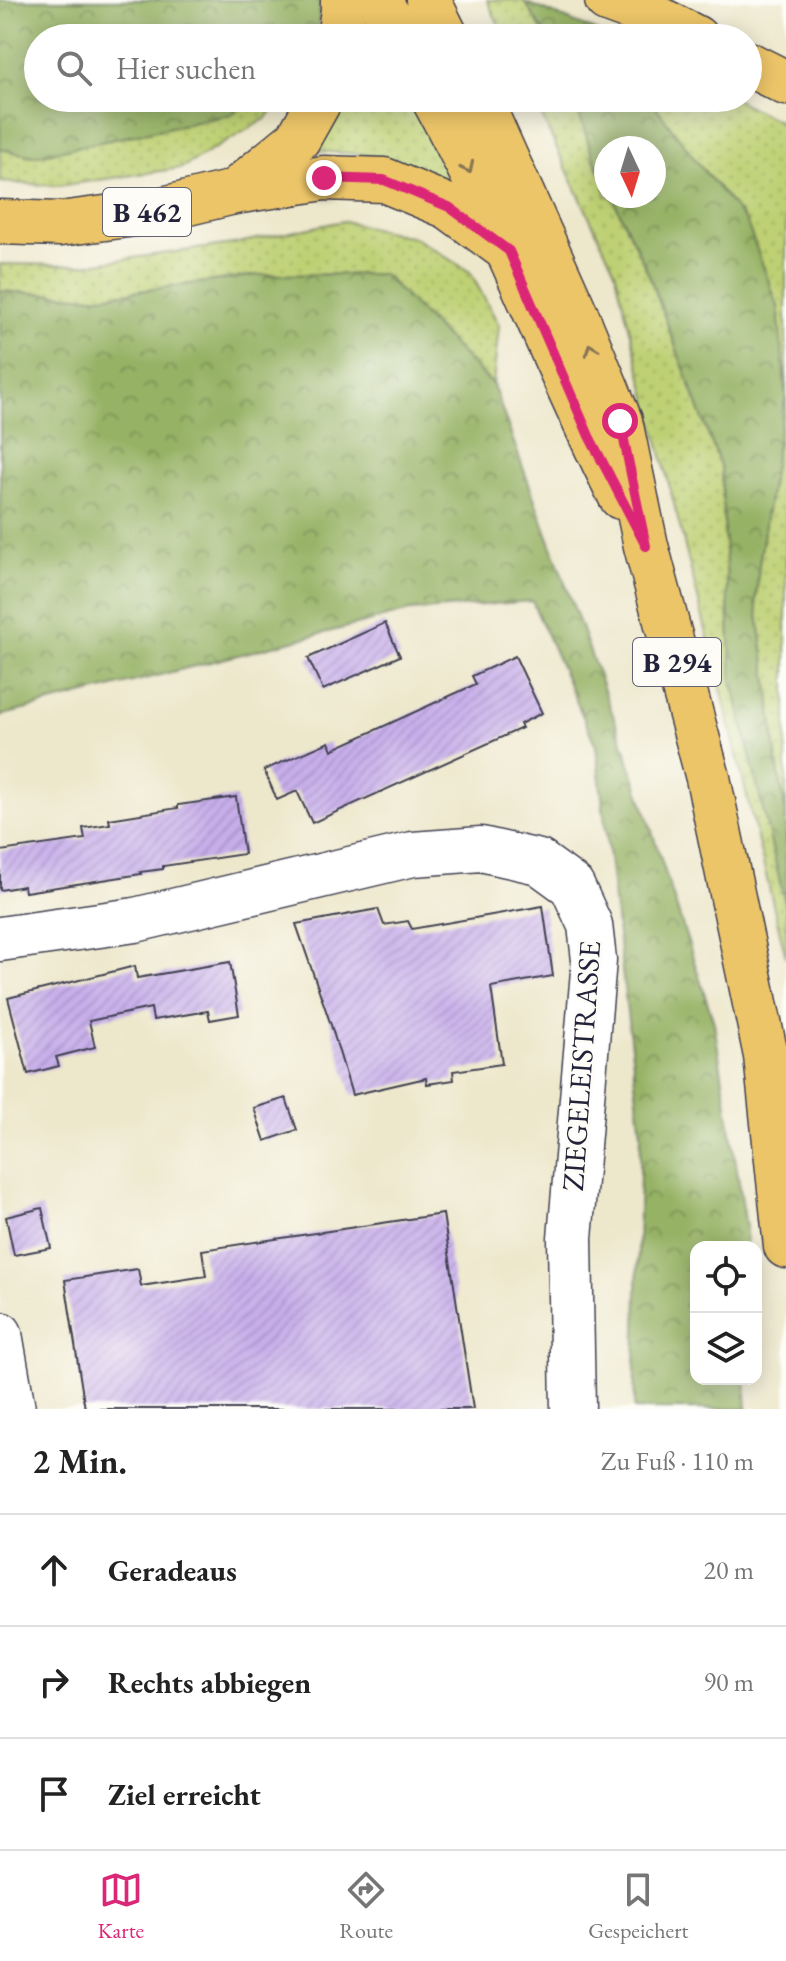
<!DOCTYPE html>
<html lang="de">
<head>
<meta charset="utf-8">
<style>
	:root { --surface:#fff; --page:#f6f6f6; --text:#222; --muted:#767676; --line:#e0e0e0; --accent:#db2777 }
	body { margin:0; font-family:"EB Garamond",serif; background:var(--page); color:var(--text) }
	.controls { position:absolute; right:24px; bottom:24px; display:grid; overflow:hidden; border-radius:16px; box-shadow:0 4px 20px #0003 }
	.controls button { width:72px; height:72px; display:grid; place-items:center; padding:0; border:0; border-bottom:2px solid var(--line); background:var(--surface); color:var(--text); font:40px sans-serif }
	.compass { position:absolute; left:594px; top:136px; width:72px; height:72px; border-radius:50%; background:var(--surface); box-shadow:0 4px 20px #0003; rotate:176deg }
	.stop { position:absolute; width:24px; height:24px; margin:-18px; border:6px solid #db2777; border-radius:50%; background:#fff }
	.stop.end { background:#db2777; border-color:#fff; box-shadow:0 2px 8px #0008 }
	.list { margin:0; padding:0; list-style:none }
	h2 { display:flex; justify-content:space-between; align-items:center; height:104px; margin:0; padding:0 32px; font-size:34px }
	h2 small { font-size:26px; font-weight:400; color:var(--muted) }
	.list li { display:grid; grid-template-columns:52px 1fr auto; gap:24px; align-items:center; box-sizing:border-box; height:112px; padding:0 32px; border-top:2px solid var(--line) }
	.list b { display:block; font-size:30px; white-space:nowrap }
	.list em { font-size:26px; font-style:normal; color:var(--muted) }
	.icon { flex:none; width:44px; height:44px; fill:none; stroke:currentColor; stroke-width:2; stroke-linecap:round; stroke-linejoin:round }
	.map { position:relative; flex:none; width:786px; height:1409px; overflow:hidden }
	.search { position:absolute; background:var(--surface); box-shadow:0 4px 20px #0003; left:24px; right:24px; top:24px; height:88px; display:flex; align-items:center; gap:20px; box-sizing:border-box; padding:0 28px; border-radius:44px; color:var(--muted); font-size:30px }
	.sheet { height:440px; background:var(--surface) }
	nav { display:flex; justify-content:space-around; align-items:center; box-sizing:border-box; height:112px; border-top:2px solid var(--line); background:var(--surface); font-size:22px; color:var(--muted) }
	nav a { display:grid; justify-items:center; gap:4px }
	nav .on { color:var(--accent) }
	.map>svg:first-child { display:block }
	.grass { fill:url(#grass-dots); stroke:#707957; stroke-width:2 }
	.forest { fill:url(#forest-crowns); stroke:#5c6a50; stroke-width:2 }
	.building { fill:url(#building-hatch) }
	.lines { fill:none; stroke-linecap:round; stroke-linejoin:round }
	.minor-casing { stroke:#404051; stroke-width:47 }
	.major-casing { stroke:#404051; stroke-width:47 }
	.minor { stroke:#fff; stroke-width:44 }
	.major { stroke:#edc569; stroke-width:44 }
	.oneway { stroke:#887452 }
	.route { stroke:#db2777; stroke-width:10 }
	.labels { text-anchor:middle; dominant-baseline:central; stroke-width:6; stroke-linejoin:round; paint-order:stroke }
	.shield { fill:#fdfcf7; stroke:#646373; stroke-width:2 }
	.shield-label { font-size:28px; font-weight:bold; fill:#22223b }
	.street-label { font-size:30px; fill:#22223b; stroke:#fdfcf7 }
</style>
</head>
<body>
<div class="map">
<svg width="786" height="1409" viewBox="0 0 786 1409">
	<defs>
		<pattern id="grass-dots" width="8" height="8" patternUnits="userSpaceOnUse" patternTransform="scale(2)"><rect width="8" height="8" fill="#bed073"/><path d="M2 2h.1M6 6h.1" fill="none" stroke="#a3b264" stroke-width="1.8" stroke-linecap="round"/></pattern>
		<pattern id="forest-crowns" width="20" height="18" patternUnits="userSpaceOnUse" patternTransform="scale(2)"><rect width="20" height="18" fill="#96b265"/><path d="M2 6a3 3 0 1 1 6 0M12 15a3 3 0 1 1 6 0" fill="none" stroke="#7a9054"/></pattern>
		<pattern id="building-hatch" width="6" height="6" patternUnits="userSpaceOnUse" patternTransform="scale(2)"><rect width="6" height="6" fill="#c7aeea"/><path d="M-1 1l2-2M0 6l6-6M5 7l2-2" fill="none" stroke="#ab95ca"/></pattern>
	</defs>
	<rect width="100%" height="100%" fill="#fdfcf7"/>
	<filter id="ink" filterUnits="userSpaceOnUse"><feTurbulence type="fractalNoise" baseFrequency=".0125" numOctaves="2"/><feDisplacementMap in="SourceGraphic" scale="16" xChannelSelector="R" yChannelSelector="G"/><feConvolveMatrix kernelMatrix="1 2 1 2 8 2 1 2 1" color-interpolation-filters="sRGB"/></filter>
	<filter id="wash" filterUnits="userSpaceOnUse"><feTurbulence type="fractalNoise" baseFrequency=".006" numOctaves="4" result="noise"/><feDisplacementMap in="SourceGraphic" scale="32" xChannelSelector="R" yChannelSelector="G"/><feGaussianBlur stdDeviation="1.8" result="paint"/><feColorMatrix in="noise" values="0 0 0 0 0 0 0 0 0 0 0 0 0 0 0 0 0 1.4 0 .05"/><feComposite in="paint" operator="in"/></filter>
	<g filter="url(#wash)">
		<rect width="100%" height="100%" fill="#ede7cb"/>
		<!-- grass -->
		<g class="grass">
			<path d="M 487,0 L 517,0 L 525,2 L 547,38 L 505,38 Z"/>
			<path d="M 257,98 L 281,98 L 267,118 L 181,168 L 58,186 L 0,182 L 0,149 L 33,156 L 228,115 Z"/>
			<path d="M 349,98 L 412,98 L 451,179 L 450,185 L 394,160 L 363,154 L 316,151 L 321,138 Z"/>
			<path d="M 533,98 L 574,98 L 593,157 L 606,184 L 606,196 L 612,196 L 649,275 L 721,468 L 732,678 L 786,907 L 786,958 L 722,693 L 615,271 Z"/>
			<path d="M 649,98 L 733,98 L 786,125 L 786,813 L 777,763 L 767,676 L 756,601 L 759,564 L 779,431 L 786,396 L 747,223 L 701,167 Z"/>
			<path d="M 343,221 L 415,238 L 470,272 L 499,325 L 493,385 L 383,274 L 258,275 L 94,297 L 0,291 L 0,264 L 82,265 L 233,244 Z"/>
		</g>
		<!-- forest -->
		<g class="forest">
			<path d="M 0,0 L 318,0 L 320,6 L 317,38 L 38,38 L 38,98 L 257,98 L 229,115 L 33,156 L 0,149 Z"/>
			<path d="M 525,2 L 598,32 L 603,38 L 547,38 Z"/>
			<path d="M 574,98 L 649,98 L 701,167 L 747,223 L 778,306 L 786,396 L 779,431 L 759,564 L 756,601 L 767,676 L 777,763 L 786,813 L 786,907 L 732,678 L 721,468 L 649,275 L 612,196 L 654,196 L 654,148 L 606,148 L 606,184 L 593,157 Z"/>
			<path d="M 383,274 L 493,385 L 626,751 L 714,1023 L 746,1227 L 746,1247 L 696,1247 L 696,1379 L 745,1379 L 747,1409 L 634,1409 L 641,1133 L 596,746 L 532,601 L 410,611 L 0,716 L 0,291 L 94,297 L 258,275 Z"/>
		</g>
		<g id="blocks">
			<!-- building -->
			<g class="building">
				<path d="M 385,623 L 400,656 L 323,690 L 308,658 Z"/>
				<path d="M 515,656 L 542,713 L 520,724 L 522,728 L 312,823 L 297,791 L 277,800 L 264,770 L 329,742 L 332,750 L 476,684 L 472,676 Z"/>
				<path d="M 236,797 L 244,854 L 163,866 L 163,869 L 140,872 L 141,874 L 25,892 L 24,886 L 0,890 L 0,851 L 85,839 L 83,828 L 110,824 L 109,819 L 178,808 L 178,805 Z"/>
				<path d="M 543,906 L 553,976 L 491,987 L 502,1064 L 453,1071 L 454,1080 L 427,1084 L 426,1078 L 352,1095 L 331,1025 L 296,924 L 378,909 L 384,925 L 408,921 L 412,929 Z"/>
				<path d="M 230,962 L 239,1015 L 210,1020 L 208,1011 L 153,1020 L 151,1008 L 89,1021 L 95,1047 L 56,1057 L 59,1066 L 28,1074 L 8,998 L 135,966 L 137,978 Z"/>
				<path d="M 286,1098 L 297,1130 L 265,1141 L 254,1108 Z"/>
				<path d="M 42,1208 L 51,1248 L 14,1255 L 6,1217 Z"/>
				<path d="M 443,1214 L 473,1409 L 85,1409 L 65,1280 L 138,1269 L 141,1286 L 206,1276 L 202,1250 Z"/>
			</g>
		</g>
	</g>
	<g filter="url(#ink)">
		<use href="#blocks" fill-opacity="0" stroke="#404051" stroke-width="2"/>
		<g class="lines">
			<defs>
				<g id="minor">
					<path d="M 0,939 L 135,920 L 413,854 L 481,849 L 539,862 L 572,886 L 590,925 L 594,960 L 570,1238 L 573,1409"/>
					<path d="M 0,1334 L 13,1409"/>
				</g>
				<g id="major">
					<path d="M 379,0 L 400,38"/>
					<path d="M 428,0 L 447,38"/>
					<path d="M 607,0 L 659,19 L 696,38"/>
					<path d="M 339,38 L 343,10 L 343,0"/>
					<path d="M 748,64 L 786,83"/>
					<path d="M 433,98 C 504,227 554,366 621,497"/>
					<path d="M 479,98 L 575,312 L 620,421 L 646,546 L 708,778 L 766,1056 L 786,1246"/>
					<path d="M 234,192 L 298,139 L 321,98"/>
					<path d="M 0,222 L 60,224 L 150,212 L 234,192 L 324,178 L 384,180 L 449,207 L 509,251"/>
				</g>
			</defs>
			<!-- minor casing -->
			<use href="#minor" class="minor-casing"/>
			<!-- major casing -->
			<use href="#major" class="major-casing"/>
			<!-- minor -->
			<use href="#minor" class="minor"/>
			<!-- major -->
			<use href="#major" class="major"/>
		</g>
		<!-- one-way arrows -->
		<defs><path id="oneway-chevron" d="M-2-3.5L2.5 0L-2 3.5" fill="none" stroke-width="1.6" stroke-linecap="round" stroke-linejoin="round" transform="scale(2)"/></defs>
		<g class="oneway">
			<use href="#oneway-chevron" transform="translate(468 168) rotate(64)"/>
			<use href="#oneway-chevron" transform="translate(591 349) rotate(-112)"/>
		</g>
	</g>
	<g class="lines" filter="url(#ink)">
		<!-- route -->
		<path class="route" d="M 324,178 L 384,180 L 449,207 L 509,251 L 589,436 L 646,546 L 620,421"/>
	</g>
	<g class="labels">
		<!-- shield labels -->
		<g class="shield">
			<rect x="103" y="188" width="88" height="48" rx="6"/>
			<rect x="633" y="638" width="88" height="48" rx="6"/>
		</g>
		<g class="shield-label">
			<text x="147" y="212">B 462</text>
			<text x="677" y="662">B 294</text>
		</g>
		<!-- street labels -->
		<g class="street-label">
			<text transform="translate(581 1066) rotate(-86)">ZIEGELEISTRASSE</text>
		</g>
	</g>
</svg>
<div class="controls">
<button><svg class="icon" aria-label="locate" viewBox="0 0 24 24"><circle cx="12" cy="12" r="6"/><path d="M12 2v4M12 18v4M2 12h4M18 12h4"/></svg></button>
<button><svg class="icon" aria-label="layers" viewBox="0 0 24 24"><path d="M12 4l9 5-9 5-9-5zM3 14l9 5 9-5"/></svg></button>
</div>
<svg class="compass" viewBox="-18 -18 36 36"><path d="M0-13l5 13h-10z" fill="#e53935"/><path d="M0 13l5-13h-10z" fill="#767676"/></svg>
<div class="stop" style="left:620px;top:421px"></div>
<div class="stop end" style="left:324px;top:178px"></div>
<div class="search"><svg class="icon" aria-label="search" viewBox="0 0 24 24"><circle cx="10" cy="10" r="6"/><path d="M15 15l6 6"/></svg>Hier suchen</div>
</div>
<section class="sheet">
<h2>2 Min.<small>Zu Fuß · 110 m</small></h2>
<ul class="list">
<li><svg class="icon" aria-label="ahead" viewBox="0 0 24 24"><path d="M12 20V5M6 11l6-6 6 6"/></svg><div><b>Geradeaus</b></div><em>20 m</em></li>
<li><svg class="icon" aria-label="right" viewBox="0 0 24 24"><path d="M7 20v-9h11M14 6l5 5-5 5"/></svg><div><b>Rechts abbiegen</b></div><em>90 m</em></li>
<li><svg class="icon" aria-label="arrive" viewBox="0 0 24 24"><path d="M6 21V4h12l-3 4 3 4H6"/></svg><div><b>Ziel erreicht</b></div></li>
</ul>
</section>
<nav>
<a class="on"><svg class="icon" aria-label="map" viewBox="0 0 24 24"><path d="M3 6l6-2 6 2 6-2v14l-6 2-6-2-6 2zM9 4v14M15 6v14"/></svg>Karte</a>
<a><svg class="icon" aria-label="directions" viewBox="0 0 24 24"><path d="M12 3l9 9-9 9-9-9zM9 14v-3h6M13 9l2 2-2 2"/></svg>Route</a>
<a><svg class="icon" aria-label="saved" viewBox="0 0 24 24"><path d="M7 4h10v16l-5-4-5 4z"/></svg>Gespeichert</a>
</nav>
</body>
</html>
